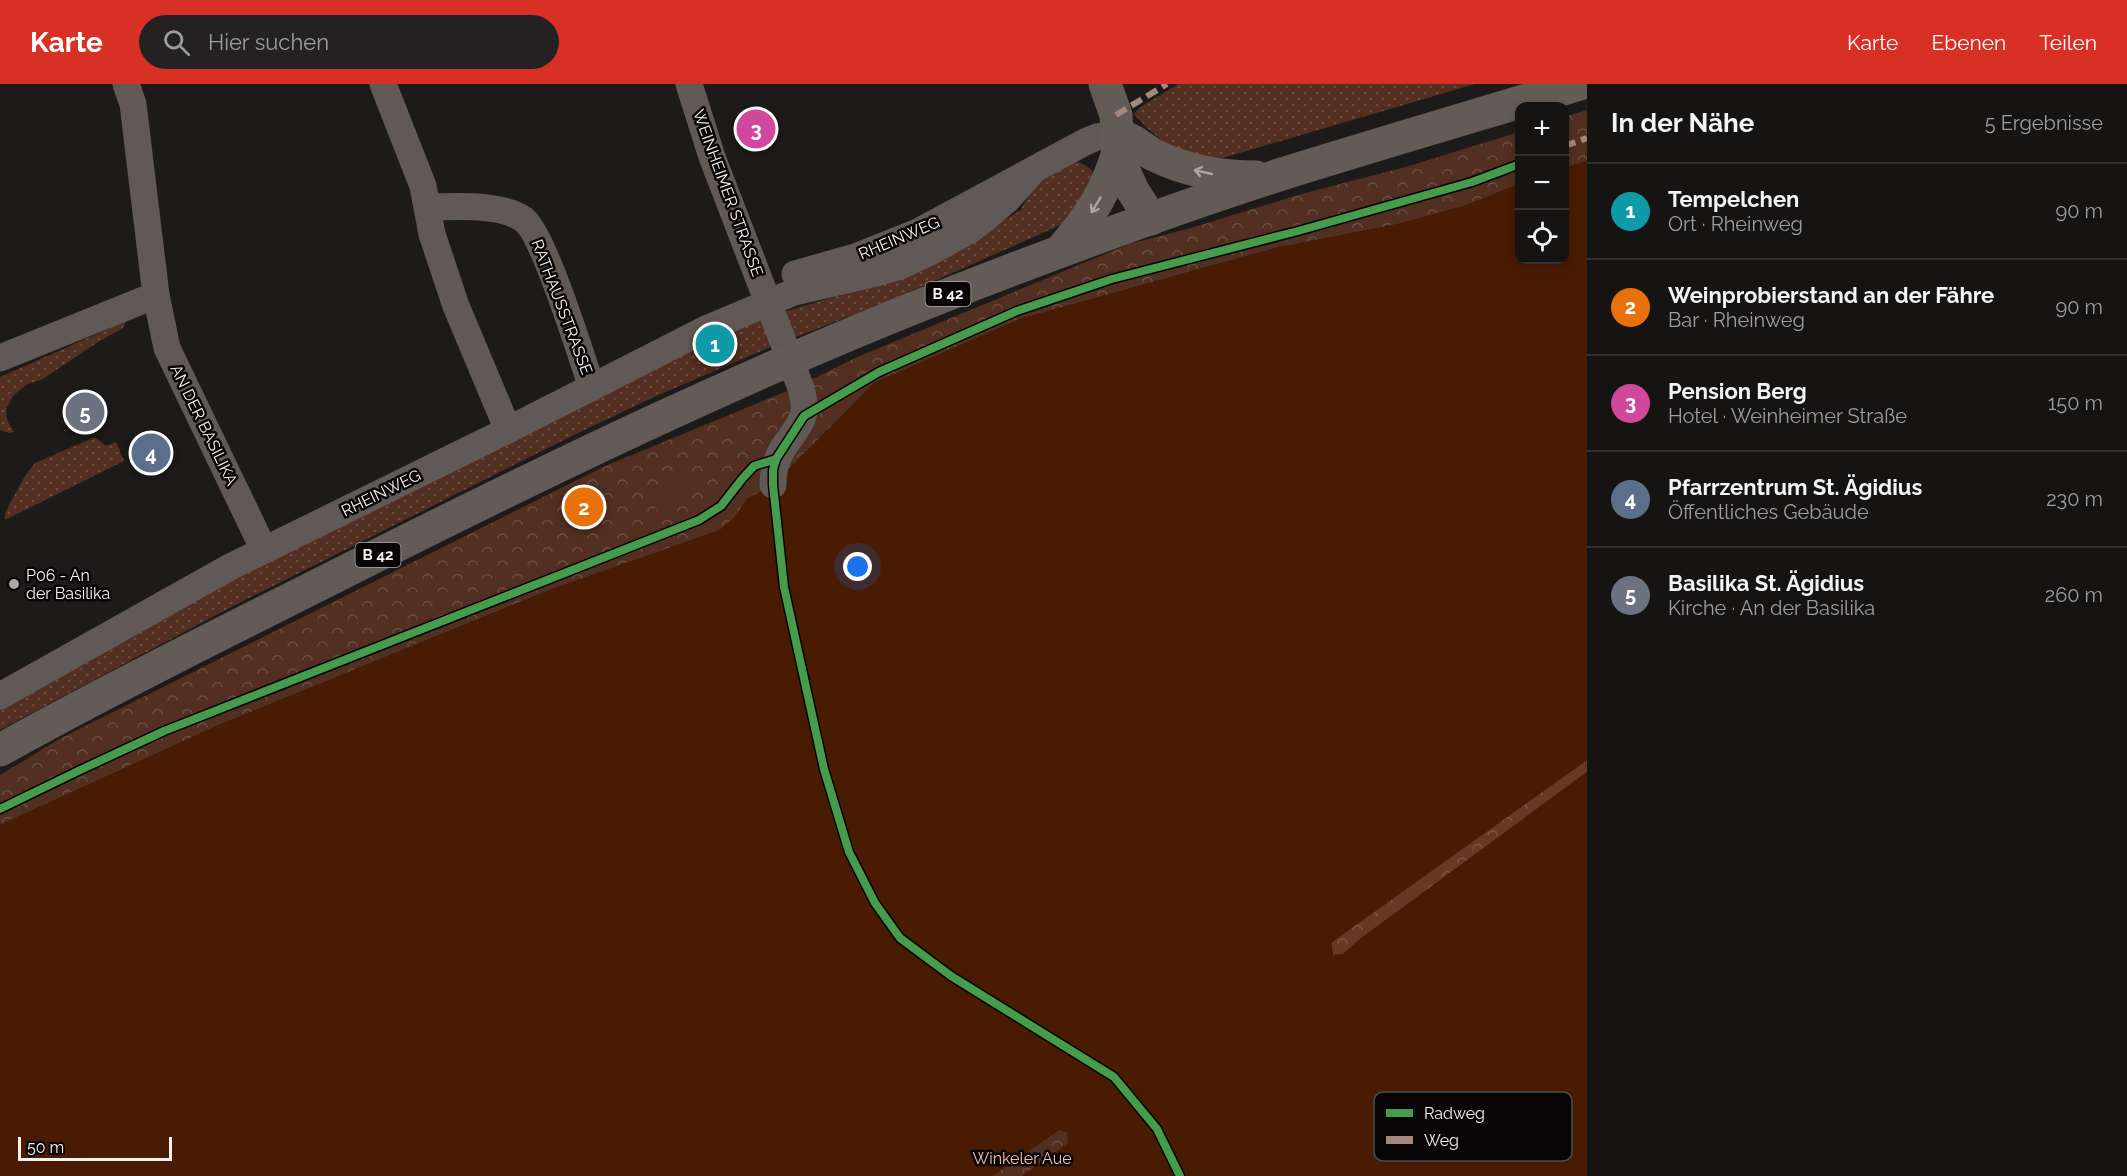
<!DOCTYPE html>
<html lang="de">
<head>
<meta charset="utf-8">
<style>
	:root { --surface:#161413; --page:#232121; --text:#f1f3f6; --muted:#9e9ea0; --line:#353333; --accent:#d93025 }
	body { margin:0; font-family:Raleway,sans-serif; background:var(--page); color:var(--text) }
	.controls { position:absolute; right:18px; top:18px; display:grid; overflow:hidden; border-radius:12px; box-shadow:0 3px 9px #0003 }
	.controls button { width:54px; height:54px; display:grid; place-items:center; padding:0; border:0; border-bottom:2px solid var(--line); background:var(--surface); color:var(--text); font:30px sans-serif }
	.scale { position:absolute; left:18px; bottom:15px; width:154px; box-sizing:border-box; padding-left:6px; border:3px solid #f6f2f0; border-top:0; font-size:16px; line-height:21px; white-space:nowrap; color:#f6f2f0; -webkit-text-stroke:4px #070505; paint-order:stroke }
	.you { position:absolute; left:858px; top:483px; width:21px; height:21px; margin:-15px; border:4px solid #fff; border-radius:50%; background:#1a73e8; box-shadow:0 0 0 9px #1a73e833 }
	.badge { display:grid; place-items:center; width:39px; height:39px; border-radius:50%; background:var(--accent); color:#fff; font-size:20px; font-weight:700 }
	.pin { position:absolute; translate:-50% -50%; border:3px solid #fff; box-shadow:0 2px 6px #0006 }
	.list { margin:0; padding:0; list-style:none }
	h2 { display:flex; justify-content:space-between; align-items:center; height:78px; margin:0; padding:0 24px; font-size:26px }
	h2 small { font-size:20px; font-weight:400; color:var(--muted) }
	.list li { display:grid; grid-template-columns:39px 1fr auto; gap:18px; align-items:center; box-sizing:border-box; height:96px; padding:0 24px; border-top:2px solid var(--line) }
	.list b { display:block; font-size:22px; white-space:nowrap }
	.list p { margin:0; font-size:20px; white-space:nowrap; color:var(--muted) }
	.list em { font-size:20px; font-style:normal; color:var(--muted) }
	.icon { flex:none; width:33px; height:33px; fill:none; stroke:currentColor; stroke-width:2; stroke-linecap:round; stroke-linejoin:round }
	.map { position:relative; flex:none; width:1587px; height:1092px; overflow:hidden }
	header { display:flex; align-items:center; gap:36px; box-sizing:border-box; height:84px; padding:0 30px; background:var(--accent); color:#fff }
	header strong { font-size:28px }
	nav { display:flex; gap:33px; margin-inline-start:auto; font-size:21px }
	.search { width:420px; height:54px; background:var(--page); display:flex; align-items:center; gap:15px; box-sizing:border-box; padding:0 21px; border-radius:33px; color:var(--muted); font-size:22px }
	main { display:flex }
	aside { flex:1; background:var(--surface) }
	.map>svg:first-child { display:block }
	.grass { fill:url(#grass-dots) }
	.forest { fill:url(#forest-crowns) }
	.park { fill:url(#park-crowns) }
	.pitch { fill:#522f20 }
	.water { fill:#491b03 }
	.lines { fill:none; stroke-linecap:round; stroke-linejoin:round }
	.ferry { stroke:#fdb899; stroke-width:1.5; stroke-dasharray:8 6; stroke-linecap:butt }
	.minor { stroke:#605955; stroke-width:27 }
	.major { stroke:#635b55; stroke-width:33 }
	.quiet { stroke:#a5887d; stroke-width:6; stroke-dasharray:12 6; stroke-linecap:butt }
	.cycleway-casing { stroke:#070505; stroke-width:11 }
	.cycleway { stroke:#469c4c; stroke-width:8 }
	.oneway { stroke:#aca6a2 }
	.poi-dot { fill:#aaa7a5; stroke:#070505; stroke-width:2 }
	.labels { text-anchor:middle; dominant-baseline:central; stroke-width:5; stroke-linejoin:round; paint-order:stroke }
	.shield { fill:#070505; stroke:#aeabaa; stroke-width:1.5 }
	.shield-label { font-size:15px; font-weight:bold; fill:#f6f2f0 }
	.street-label { font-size:16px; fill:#f6f2f0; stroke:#070505 }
	.poi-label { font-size:16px; fill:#f6f2f0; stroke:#070505; text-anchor:start }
	.park-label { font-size:16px; fill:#f4bfa8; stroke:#070505 }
	.key { fill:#070505; stroke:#4f4c4c; stroke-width:1.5 }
	.key-label { font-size:16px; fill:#f6f2f0 }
</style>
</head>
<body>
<header>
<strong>Karte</strong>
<div class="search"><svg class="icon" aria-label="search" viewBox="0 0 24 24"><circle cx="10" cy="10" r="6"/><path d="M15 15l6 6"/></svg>Hier suchen</div>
<nav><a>Karte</a><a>Ebenen</a><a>Teilen</a></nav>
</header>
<main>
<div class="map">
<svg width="1587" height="1092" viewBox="0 0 1587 1092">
	<defs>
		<pattern id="grass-dots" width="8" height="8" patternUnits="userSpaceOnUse" patternTransform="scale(1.5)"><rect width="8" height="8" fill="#522f20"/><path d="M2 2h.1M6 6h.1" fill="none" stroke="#6c4e41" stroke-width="1.8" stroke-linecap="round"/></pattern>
		<pattern id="forest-crowns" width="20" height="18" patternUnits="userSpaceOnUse" patternTransform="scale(1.5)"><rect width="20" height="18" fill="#673823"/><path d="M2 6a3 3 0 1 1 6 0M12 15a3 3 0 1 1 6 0" fill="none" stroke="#7d5543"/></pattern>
		<pattern id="park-crowns" width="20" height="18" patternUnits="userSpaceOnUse" patternTransform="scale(1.5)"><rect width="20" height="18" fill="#522f20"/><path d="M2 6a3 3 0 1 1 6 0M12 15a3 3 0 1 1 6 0" fill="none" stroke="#6c4e41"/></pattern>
	</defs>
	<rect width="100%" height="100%" fill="#1d1b19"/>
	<!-- grass -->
	<g class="grass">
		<path d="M 1178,0 L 1475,0 L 1223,74 C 1181,74 1161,60 1134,30 L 1139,24 Z"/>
		<path d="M 1077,78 C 1088,81 1094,86 1096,97 L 1063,140 L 889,217 L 775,261 L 654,313 L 576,350 L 235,521 L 0,646 L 0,625 L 223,500 L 712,249 L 844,210 L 970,157 L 1021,126 C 1030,105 1055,82 1077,78 Z"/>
		<path d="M 126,237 L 123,244 L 98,258 L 43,295 L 26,301 L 13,312 L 7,323 L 6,330 L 8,338 L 14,348 L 9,349 L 0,346 L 0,293 Z"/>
		<path d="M 95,353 L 106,362 L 116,358 L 124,377 L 5,436 L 5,430 L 9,421 L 25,392 L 35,379 Z"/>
	</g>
	<!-- forest -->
	<path class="forest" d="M 1587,676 L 1587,688 L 1360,855 L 1343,870 L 1333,871 L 1331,858 Z"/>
	<!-- park -->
	<g class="park">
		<path d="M 1587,26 L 1587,77 L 1565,84 L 1564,33 Z"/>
		<path d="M 1519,48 L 1519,100 L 1467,121 L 1398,140 L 1275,164 L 1020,235 L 874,299 L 773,401 L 747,415 L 734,434 L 720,446 L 547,507 L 219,641 L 0,741 L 0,691 L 61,654 L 605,382 L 792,305 L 855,274 L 903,254 L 1129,160 L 1191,144 L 1298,111 L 1409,82 Z"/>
		<path d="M 1056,1027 L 1079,1051 L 1027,1092 L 970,1092 Z"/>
	</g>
	<!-- pitch -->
	<path class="pitch" d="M 684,384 L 698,404 L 660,431 L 646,411 Z"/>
	<!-- water -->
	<path class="water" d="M 1587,77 L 1587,676 L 1331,859 L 1333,871 L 1343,870 L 1360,855 L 1587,688 L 1587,1092 L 1022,1092 L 1068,1059 L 1067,1048 L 1059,1046 L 993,1092 L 0,1092 L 0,741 L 219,641 L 547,507 L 720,446 L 734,434 L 747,415 L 773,401 L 874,299 L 1020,235 L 1275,164 L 1398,140 L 1467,121 L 1519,100 L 1520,176 L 1564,176 L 1565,84 Z"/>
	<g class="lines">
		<!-- ferry -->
		<path class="ferry" d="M 774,414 L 784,503 L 824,685 L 849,768 L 875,819 L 900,854 L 951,892 L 1114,993 L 1157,1045 L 1180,1092"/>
		<!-- minor -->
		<g class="minor">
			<path d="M 126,0 L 133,20 L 156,211 L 167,264 L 264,466"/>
			<path d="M 383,0 L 423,102 L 432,150 L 456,222 L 508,346"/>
			<path d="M 689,0 L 712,73 L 801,304 C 803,313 806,323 803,332 C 801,340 795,346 791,353 C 779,368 773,381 773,401"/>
			<path d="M 428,123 C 455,123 499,119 523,135 C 543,148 582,274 592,304"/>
			<path d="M 795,190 L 855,173 L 918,148 L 1085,58 L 1097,53 L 1117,51"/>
			<path d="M 0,274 L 156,211"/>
			<path d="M 0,612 L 230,483 L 508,346 L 706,245 L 794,208 L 876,189 L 900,182 L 930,168 L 970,146 L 987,133 L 1007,116 L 1035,85"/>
		</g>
		<!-- major -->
		<g class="major">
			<path d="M 1105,0 L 1116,31 L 1118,68 L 1125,89 L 1133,107 L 1151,135"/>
			<path d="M 1117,51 C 1132,54 1141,64 1154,71 C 1186,87 1220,93 1256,93"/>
			<path d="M 1061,166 C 1088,136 1107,106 1118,68"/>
			<path d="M 0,666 C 121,599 245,538 368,476 C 559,380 750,288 949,210 C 1059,167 1170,126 1282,90 C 1381,59 1481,30 1580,0"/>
		</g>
		<!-- quiet -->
		<g class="quiet">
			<path d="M 1116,31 L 1167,0"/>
			<path d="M 1564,62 L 1587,54"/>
		</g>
		<defs>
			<g id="cycleway">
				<path d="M 0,725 L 76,688 L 164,647 L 699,436 L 721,422 L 742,395 L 754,382 L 776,375"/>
				<path d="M 1180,1092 L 1157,1045 L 1114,993 L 951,892 L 900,854 L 875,819 L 849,768 L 824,685 L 784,503 L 773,401 L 773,386 L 776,375 L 804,332 L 879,288 L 1017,227 L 1112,195 L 1298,147 L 1472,98 L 1520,80"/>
			</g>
		</defs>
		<!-- cycleway casing -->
		<use href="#cycleway" class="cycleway-casing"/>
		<!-- cycleway -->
		<use href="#cycleway" class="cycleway"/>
	</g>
	<!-- one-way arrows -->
	<defs><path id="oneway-shaft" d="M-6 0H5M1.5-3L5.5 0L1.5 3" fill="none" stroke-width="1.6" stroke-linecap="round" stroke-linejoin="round" transform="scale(1.5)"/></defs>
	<g class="oneway">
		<use href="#oneway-shaft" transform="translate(1203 88) rotate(-167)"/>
		<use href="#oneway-shaft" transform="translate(1096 121) rotate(121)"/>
	</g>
	<!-- markers -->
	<circle class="poi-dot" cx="14" cy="500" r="6"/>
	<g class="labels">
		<!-- shield labels -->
		<g class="shield">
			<rect x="925.5" y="198" width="45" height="24" rx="4.5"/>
			<rect x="355.5" y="459" width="45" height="24" rx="4.5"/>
		</g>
		<g class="shield-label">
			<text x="948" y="210">B 42</text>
			<text x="378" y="471">B 42</text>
		</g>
		<!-- street labels -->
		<g class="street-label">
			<text transform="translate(728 109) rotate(70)">WEINHEIMER STRASSE</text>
			<text transform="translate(899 154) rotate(-23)">RHEINWEG</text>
			<text transform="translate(562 223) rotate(69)">RATHAUSSTRASSE</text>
			<text transform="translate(204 341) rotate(64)">AN DER BASILIKA</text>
			<text transform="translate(381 409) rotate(-26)">RHEINWEG</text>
		</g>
		<!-- poi labels -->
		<g class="poi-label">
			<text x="26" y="491">P06 - An<tspan x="26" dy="18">der Basilika</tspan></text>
		</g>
		<!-- park labels -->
		<g class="park-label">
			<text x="1022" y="1074">Winkeler Aue</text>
		</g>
	</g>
	<!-- legend -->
	<rect x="1374" y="1008" width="198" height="69" rx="9" class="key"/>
	<rect x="1386" y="1025" width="27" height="8" fill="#469c4c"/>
	<rect x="1386" y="1052" width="27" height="8" fill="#a5887d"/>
	<g class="key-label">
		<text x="1424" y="1035">Radweg</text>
		<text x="1424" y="1062">Weg</text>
	</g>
</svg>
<div class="controls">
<button>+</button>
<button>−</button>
<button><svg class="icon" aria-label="locate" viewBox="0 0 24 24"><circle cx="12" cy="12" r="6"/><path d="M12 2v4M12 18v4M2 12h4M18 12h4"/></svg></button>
</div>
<div class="scale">50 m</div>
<div class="you"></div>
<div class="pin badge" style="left:715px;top:260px;background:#0f9aa8">1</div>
<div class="pin badge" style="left:584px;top:423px;background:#e8710a">2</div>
<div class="pin badge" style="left:756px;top:45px;background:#d1479c">3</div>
<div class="pin badge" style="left:151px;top:369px;background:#5c6f8a">4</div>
<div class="pin badge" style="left:85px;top:328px;background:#6b7280">5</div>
</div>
<aside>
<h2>In der Nähe<small>5 Ergebnisse</small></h2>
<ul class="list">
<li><span class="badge" style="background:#0f9aa8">1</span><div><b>Tempelchen</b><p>Ort · Rheinweg</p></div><em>90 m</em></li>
<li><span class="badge" style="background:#e8710a">2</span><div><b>Weinprobierstand an der Fähre</b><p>Bar · Rheinweg</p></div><em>90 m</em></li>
<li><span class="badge" style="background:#d1479c">3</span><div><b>Pension Berg</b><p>Hotel · Weinheimer Straße</p></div><em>150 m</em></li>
<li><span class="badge" style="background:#5c6f8a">4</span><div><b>Pfarrzentrum St. Ägidius</b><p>Öffentliches Gebäude</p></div><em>230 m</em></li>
<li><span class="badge" style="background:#6b7280">5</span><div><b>Basilika St. Ägidius</b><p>Kirche · An der Basilika</p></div><em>260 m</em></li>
</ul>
</aside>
</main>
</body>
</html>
